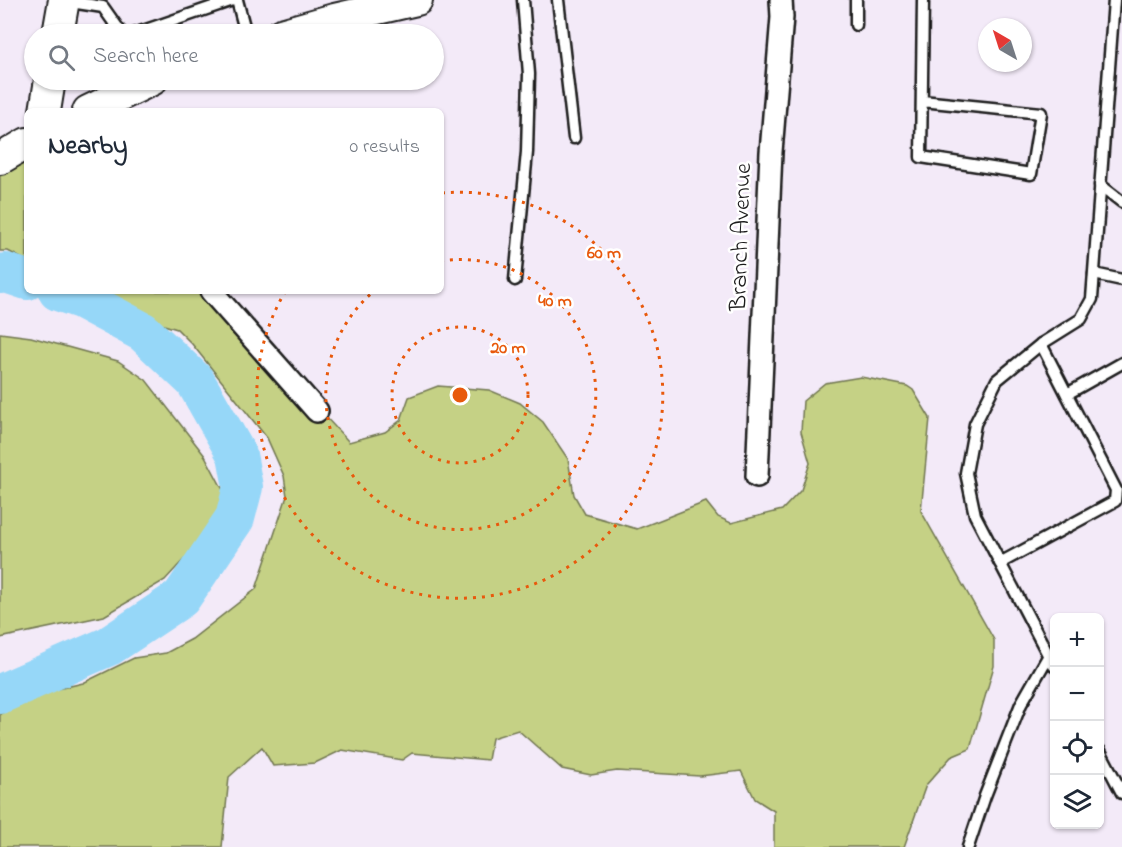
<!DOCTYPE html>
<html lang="en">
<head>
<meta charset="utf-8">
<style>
	:root { --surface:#fff; --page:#f6f6f7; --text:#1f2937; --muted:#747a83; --line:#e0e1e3 }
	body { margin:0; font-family:"Indie Flower",sans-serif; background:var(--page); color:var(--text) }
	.controls { position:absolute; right:18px; bottom:18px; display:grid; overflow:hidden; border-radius:9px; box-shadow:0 2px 4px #0004 }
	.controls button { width:54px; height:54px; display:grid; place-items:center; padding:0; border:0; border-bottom:2px solid var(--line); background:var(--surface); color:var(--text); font:30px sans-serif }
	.compass { position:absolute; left:978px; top:18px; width:54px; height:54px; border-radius:50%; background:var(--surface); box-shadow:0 2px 4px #0004; rotate:321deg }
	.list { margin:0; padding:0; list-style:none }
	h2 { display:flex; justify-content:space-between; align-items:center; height:78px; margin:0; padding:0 24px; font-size:26px }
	h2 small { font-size:20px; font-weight:400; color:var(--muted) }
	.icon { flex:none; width:33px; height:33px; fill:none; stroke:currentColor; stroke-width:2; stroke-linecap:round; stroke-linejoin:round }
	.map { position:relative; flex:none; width:1122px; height:847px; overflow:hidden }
	.search { position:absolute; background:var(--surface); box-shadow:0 2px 4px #0004; left:24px; top:24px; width:420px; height:66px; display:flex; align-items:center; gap:15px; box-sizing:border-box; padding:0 21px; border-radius:33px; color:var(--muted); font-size:22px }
	.panel { position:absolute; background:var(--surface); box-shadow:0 2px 4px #0004; left:24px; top:108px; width:420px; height:186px; border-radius:9px }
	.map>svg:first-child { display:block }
	.green { fill:#c5d185; stroke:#707650; stroke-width:1.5 }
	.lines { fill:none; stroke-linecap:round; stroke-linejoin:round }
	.river { stroke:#96d7f8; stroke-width:40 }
	.service-casing { stroke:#1c1c1c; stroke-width:15 }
	.minor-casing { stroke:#1c1c1c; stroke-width:26 }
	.secondary-casing { stroke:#1c1c1c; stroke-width:34 }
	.service { stroke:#fff; stroke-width:10 }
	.minor { stroke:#fff; stroke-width:21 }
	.secondary { stroke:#fff; stroke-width:30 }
	.ring { fill:none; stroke:#e8590c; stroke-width:3; stroke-dasharray:3 6 }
	.labels { text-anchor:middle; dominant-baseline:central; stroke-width:5; stroke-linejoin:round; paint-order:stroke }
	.street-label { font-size:24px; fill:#1c1c1c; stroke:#fff }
	.centre { fill:#e8590c; stroke:#fff; stroke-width:3 }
	.ring-label { font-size:18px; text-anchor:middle; font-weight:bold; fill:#e8590c; stroke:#fff; stroke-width:5; stroke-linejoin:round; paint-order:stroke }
</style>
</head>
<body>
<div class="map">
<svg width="1122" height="847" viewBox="0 0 1122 847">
	<rect width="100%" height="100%" fill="#f3eaf8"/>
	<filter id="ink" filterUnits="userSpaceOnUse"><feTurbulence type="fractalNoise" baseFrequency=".0167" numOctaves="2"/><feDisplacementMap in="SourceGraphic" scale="12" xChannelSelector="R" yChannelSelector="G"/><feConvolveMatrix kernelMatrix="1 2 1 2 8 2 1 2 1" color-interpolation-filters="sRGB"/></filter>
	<g filter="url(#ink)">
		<!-- green -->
		<g class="green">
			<path d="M 27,148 L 27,261 L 8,251 L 0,251 L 0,164 Z"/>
			<path d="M 84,291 L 208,291 L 349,442 L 385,432 L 401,420 L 409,397 L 438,386 L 489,390 L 520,403 L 543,422 L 568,459 L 574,495 L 585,514 L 637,529 L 706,502 L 718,517 L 731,523 L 782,510 L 801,490 L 810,463 L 801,432 L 803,401 L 825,383 L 861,377 L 907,386 L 913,390 L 930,418 L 921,511 L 994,640 L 994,666 L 970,749 L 951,757 L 926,785 L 904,847 L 774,847 L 774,811 L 755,799 L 741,771 L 700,776 L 617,771 L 591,775 L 562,769 L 518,730 L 492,738 L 488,760 L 412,753 L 402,760 L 342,750 L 315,763 L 273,766 L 262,747 L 229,777 L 222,847 L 0,847 L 0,714 L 45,692 L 83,683 L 134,658 L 166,653 L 192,639 L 256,589 L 287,496 L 284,476 L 267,438 L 192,344 L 177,329 L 125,313 Z"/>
			<path d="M 0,333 L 31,337 L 118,361 L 146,380 L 205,456 L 232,507 L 165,580 L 104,616 L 0,638 Z"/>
		</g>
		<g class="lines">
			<!-- river -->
			<g class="river">
				<path d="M 0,274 L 6,273 L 27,280"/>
				<path d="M 0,694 L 109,646 L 181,598 L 235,518 L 243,487 L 237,455 L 195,381 L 143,332 L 81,299 L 58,291"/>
			</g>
			<defs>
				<g id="service">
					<path d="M 237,0 L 246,34"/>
					<path d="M 558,0 L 574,138"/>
					<path d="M 856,0 L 856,25"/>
					<path d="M 64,1 L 103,7 L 122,34"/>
					<path d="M 134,34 L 233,0"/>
					<path d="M 922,101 L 1041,113 L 1031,174 L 921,157 L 923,0"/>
					<path d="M 1100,185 L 1122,202"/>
					<path d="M 1094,274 L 1122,280"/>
					<path d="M 515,280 L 527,152 L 529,74 L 523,0"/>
					<path d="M 1067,394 L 1122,363"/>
					<path d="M 1000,563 L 1115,501 L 1116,490 L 1041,344"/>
					<path d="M 1054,666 L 975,515 L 966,473 L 975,424 L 997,380 L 1041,344 L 1081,319 L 1092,299 L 1114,0"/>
					<path d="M 1100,751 L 1122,793"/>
					<path d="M 968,847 L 985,796 L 1021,704 L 1049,655"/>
				</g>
				<g id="minor">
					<path d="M 211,291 L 317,411"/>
					<path d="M 757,476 L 771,152 L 782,17 L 781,0"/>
				</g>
				<g id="secondary">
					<path d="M 58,34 L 64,0"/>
					<path d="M 281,34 L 334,19 L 417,0"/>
					<path d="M 45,111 L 50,80"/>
					<path d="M 88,111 L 152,80"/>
					<path d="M 0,159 L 27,143"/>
				</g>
			</defs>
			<!-- service casing -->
			<use href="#service" class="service-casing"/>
			<!-- minor casing -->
			<use href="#minor" class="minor-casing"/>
			<!-- secondary casing -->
			<use href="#secondary" class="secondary-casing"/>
			<!-- service -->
			<use href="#service" class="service"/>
			<!-- minor -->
			<use href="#minor" class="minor"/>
			<!-- secondary -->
			<use href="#secondary" class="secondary"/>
		</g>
	</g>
	<!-- distance rings -->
	<g class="ring">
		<circle cx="460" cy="395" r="68"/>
		<path d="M441 261A135 135 0 1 1 373 292"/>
		<path d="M442 193A203 203 0 1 1 285 292"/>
	</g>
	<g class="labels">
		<!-- street labels -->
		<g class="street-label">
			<text transform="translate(742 237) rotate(-88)">Branch Avenue</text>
		</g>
	</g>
	<circle cx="460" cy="395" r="9" class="centre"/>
	<g class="ring-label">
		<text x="604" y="258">60 m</text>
		<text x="555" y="306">40 m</text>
		<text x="508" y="353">20 m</text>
	</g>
</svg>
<div class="controls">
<button>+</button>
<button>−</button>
<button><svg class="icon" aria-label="locate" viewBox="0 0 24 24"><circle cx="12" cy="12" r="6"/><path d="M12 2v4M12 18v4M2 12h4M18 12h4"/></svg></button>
<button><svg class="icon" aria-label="layers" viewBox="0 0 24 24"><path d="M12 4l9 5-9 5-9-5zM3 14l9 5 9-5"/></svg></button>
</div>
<svg class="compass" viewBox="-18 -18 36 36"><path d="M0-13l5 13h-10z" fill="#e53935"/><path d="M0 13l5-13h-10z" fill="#747a83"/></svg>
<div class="search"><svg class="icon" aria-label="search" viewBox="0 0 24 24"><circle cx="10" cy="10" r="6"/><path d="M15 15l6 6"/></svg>Search here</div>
<section class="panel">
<h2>Nearby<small>0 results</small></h2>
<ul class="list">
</ul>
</section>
</div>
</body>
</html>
